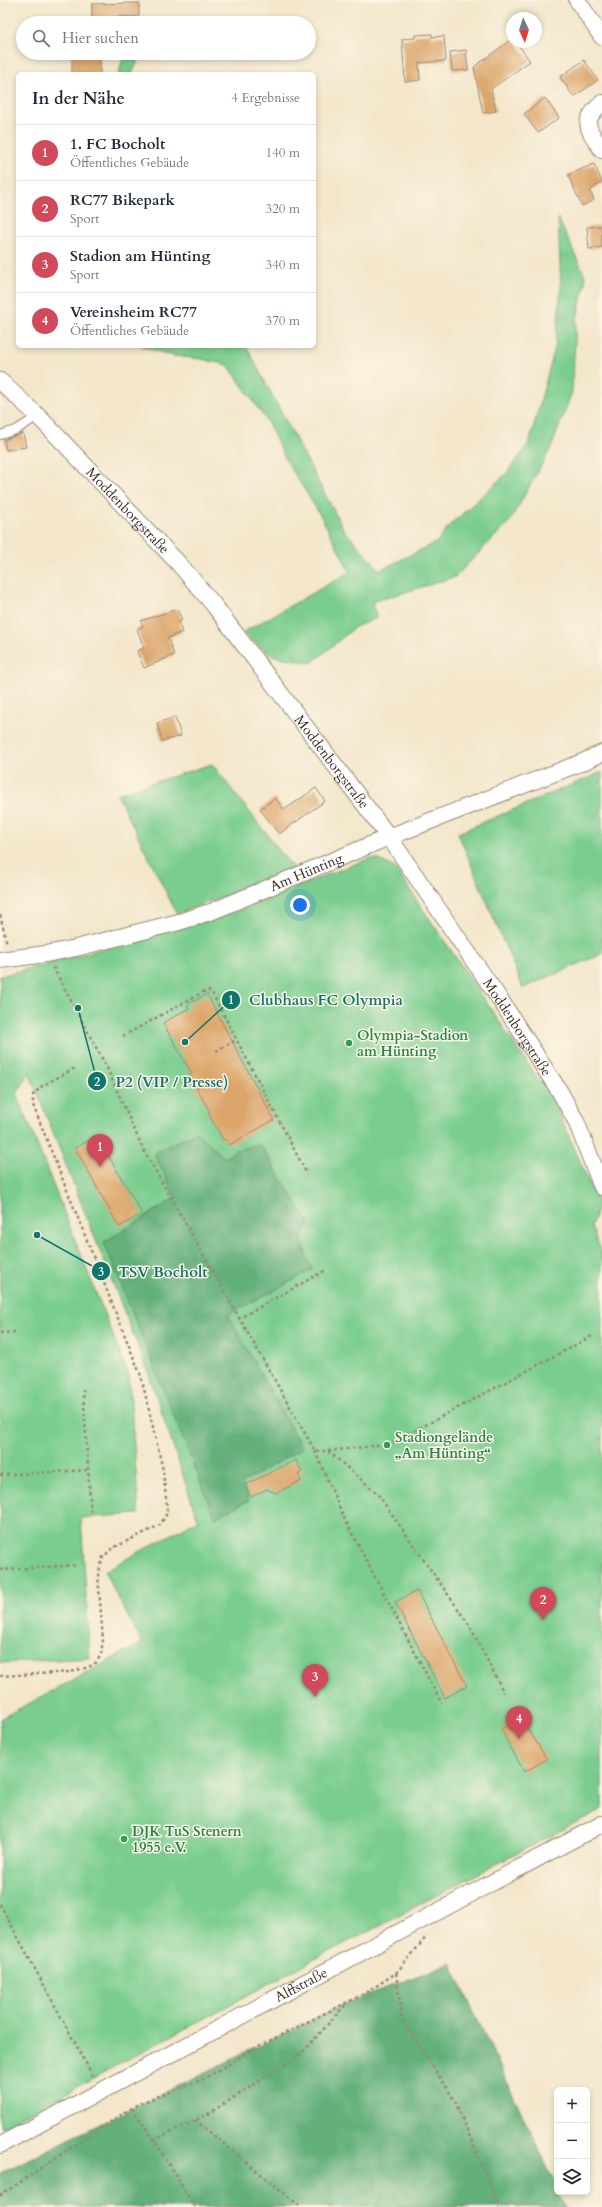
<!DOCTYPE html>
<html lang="de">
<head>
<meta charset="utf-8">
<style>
	:root { --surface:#fff; --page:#f2f2f3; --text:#1f2937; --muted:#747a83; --line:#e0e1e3; --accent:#d1495b }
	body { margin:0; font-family:Cardo,serif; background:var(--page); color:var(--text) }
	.controls { position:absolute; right:12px; bottom:12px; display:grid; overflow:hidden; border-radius:6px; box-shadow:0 2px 6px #0003 }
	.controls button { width:36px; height:36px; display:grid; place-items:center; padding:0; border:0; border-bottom:1px solid var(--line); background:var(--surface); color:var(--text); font:20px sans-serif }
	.compass { position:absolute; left:506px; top:12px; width:36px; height:36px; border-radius:50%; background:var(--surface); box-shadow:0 2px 6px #0003; rotate:176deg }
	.you { position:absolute; left:300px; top:905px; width:14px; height:14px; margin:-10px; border:3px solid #fff; border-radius:50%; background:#1a73e8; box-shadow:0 0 0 6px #1a73e833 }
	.badge { display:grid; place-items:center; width:26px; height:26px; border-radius:50%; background:var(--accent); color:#fff; font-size:13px; font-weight:700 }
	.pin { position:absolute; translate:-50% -33px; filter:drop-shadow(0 1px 2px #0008) }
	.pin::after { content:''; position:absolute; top:21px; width:14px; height:12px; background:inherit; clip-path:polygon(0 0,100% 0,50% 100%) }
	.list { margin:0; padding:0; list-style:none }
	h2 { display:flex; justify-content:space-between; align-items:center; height:52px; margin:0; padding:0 16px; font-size:17px }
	h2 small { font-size:13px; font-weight:400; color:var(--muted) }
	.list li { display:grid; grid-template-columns:26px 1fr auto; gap:12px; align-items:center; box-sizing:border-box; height:56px; padding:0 16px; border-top:1px solid var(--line) }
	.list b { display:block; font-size:15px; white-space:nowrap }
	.list p { margin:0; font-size:13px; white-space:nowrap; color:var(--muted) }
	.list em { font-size:13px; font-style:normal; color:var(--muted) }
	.icon { flex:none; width:22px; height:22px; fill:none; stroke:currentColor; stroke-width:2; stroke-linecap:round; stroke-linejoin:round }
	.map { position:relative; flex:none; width:602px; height:2207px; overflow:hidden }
	.search { position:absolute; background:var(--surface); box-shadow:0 2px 6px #0003; left:16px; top:16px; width:300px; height:44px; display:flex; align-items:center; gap:10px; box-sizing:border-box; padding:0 14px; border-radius:22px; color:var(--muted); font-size:15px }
	.panel { position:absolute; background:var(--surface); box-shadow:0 2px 6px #0003; left:16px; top:72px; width:300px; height:276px; border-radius:6px }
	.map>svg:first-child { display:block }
	.green { fill:#7acd8f; stroke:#5a7c56 }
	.forest { fill:#63b07a; stroke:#4f6d4c }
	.building { fill:#dca56a }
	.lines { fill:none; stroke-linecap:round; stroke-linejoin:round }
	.service-casing { stroke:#978874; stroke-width:10 }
	.minor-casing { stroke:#978874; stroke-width:18 }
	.path { stroke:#978874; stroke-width:2.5; stroke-dasharray:3 3; stroke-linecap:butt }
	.service { stroke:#fff; stroke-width:8 }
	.minor { stroke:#fff; stroke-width:16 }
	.leisure-dot { fill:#2e9e5b; stroke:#fcf5e5; stroke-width:1.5 }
	.labels { text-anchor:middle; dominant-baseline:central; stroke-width:3; stroke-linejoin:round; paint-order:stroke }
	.street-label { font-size:14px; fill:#3b2a1e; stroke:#fcf5e5 }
	.leisure-label { font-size:14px; font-weight:bold; fill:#27864d; stroke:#fcf5e5; text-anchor:start }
	.leader { fill:none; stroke:#0f766e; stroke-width:1.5 }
	.callout-dot { fill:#0f766e; stroke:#fcf5e5; stroke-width:1.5 }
	.mark-label { font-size:12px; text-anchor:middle; font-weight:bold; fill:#fff }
	.callout-label { font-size:15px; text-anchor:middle; font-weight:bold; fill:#0f766e; stroke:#fcf5e5; stroke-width:3; stroke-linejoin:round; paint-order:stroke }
</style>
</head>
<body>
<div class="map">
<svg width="602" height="2207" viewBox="0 0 602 2207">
	<rect width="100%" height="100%" fill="#fcf5e5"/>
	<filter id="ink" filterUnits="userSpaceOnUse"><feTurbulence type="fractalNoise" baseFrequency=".025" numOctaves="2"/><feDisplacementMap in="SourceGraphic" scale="8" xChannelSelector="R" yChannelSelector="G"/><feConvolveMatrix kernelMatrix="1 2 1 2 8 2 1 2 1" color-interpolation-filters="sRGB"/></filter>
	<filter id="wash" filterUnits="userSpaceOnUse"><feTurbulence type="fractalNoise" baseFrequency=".012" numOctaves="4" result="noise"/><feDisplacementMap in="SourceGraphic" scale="16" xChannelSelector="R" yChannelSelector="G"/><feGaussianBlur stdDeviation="0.9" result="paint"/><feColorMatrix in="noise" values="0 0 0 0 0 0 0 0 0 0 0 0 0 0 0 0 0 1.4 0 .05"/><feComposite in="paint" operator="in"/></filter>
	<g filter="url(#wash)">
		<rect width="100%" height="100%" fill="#f3e6ca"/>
		<!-- green -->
		<g class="green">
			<path d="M 125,53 L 141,53 L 132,74 L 118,74 Z"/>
			<path d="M 558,218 L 586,278 L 576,322 L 572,392 L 551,448 L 510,521 L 455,577 L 372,602 L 377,618 L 355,627 L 312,663 L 273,656 L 242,633 L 350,572 L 322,518 L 286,460 L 267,421 L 228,365 L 202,359 L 173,356 L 141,346 L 246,346 L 344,530 L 380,570 L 437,542 L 450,525 L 506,474 L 529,443 L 555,348 L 561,288 Z"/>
			<path d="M 212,764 L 294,869 L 177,914 L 117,794 Z"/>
			<path d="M 602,772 L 602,954 L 523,988 L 458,833 Z"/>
			<path d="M 370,858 L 378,859 L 395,868 L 555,1104 L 599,1205 L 591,1226 L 602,1253 L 602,1809 L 313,1960 L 0,2128 L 0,1719 L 142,1643 L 104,1571 L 198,1520 L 147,1369 L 29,1072 L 17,1094 L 129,1376 L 139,1514 L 81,1518 L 90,1658 L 0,1663 L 0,976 L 215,919 Z"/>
		</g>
		<!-- forest -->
		<g class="forest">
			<path d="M 196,1132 L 225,1158 L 236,1150 L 260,1144 L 309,1223 L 301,1239 L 312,1270 L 228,1315 L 302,1448 L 242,1483 L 249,1500 L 215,1518 L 104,1242 L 176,1198 L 154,1153 Z"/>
			<path d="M 451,1963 L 557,2188 L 557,2192 L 566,2207 L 0,2207 L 0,2173 L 349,2002 Z"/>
		</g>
		<g id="blocks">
			<!-- building -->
			<g class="building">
				<path d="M 139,3 L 139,16 L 92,18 L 92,4 Z"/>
				<path d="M 432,34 L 432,37 L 444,36 L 446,61 L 419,63 L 420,80 L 405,82 L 402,39 L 415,38 L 415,35 Z"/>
				<path d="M 512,39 L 512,42 L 516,42 L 530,61 L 491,89 L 496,111 L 483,113 L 474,67 Z"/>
				<path d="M 466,50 L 468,70 L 452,71 L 450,52 Z"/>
				<rect x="72" y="53" width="28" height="21"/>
				<path d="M 584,60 L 598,80 L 574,97 L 560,77 Z"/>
				<path d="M 545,98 L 559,118 L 538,133 L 524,114 Z"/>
				<path d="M 594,164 L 602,182 L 590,191 L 594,200 L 582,206 L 568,175 Z"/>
				<path d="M 602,226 L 602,247 L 589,249 L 587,227 Z"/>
				<path d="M 23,433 L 26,447 L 6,450 L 4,440 Z"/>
				<path d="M 177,609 L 182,620 L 178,622 L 182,632 L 168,638 L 174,655 L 144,668 L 137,651 L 144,648 L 137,629 L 143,626 L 141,621 Z"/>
				<path d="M 175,717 L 181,736 L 162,741 L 157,723 Z"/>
				<path d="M 316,788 L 325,801 L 279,834 L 260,809 L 275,798 L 284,810 Z"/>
				<path d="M 207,994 L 274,1120 L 229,1145 L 225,1139 L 223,1140 L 208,1113 L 210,1112 L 189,1075 L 192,1074 L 163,1023 L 189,1008 L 187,1005 Z"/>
				<path d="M 97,1136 L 142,1214 L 119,1227 L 75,1148 Z"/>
				<path d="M 296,1460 L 302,1472 L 298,1474 L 301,1481 L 276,1493 L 267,1489 L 251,1497 L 245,1485 Z"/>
				<path d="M 417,1591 L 467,1686 L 445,1698 L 395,1602 Z"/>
				<path d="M 521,1718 L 547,1759 L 524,1772 L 501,1729 Z"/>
			</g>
		</g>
	</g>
	<g filter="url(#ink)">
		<use href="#blocks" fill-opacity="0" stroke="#978874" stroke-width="1"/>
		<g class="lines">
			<defs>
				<path id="service" d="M 0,435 L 16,430 L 38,416"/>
				<g id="minor">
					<path d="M 577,0 L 602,37"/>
					<path d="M 602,103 C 580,123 588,128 602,150"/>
					<path id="s1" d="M 0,381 L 38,416 L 180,565 L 213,604 L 389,837 L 501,1001 L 560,1092 L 576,1121 L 602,1187"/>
					<path id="s2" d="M 0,960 L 46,954 L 76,948 L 179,922 L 213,911 L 389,837 L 583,762 L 602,753"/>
					<path id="s3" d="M 0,2145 L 602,1824"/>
				</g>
			</defs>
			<!-- service casing -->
			<use href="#service" class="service-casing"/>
			<!-- minor casing -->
			<use href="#minor" class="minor-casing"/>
			<!-- path -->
			<g class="path">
				<path d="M 0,915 L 7,944"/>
				<path d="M 53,967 L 106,1066 L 142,1147 L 315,1451 L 328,1451 L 377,1493 L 470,1626 L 504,1693"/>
				<path d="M 123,1036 L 205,991 L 211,991 L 307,1174"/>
				<path d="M 216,1051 L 236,1040"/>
				<path d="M 238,1319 L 326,1270"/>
				<path d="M 0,1333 L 15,1332"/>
				<path d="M 83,1389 L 91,1514"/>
				<path d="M 315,1451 L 344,1518 L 442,1704"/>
				<path d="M 328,1451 L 390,1444 L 592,1336"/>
				<path d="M 0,1475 L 88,1470"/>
				<path d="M 0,1570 L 78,1565"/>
				<path d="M 0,1676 L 71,1672 L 89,1667 L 97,1662 L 101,1654 L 103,1640 L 98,1575 L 103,1557 L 113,1548 L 160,1525 L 166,1515 L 167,1508 L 163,1470 L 141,1376 L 33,1105 L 33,1095 L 42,1086 L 75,1068"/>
				<path d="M 0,1904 L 94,2078"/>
				<path d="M 396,1973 L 402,2019 L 455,2101 L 499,2207"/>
				<path d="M 132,2108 L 154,2140"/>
				<path d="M 195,2120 L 301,2207"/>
				<path d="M 0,2196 L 79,2142 L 138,2104 L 202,2080 L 255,2048 L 364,1994 L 396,1973 L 427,1936"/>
				<path d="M 195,2207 L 154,2140 L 210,2113 L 301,2054 L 347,2003"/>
			</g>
			<!-- service -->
			<use href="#service" class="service"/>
			<!-- minor -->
			<use href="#minor" class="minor"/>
		</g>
	</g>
	<!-- markers -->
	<g class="leisure-dot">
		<circle cx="349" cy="1043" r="4"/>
		<circle cx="387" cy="1445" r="4"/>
		<circle cx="124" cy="1839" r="4"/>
	</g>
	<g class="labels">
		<!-- street labels -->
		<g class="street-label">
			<text stroke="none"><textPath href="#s1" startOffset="182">Moddenborgstraße</textPath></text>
			<text stroke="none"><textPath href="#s1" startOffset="506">Moddenborgstraße</textPath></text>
			<text stroke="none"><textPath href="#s2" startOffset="320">Am Hünting</textPath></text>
			<text stroke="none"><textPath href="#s1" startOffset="830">Moddenborgstraße</textPath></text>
			<text stroke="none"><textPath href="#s3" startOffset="341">Alffstraße</textPath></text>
		</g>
		<!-- leisure labels -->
		<g class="leisure-label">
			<text x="357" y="1035">Olympia-Stadion<tspan x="357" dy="16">am Hünting</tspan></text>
			<text x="395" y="1437">Stadiongelände<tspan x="395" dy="16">„Am Hünting“</tspan></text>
			<text x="132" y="1831">DJK TuS Stenern<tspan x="132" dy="16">1955 e.V.</tspan></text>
		</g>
	</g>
	<!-- callouts -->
	<path class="leader" d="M185 1042L231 1000M78 1008L97 1081M37 1235L101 1271"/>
	<g class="callout-dot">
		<circle cx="185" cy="1042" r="4"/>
		<circle cx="78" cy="1008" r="4"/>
		<circle cx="37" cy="1235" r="4"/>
		<circle cx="231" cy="1000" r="10"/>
		<circle cx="97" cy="1081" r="10"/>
		<circle cx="101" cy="1271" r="10"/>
	</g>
	<g class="mark-label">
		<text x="231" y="1004">1</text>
		<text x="97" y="1086">2</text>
		<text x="101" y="1276">3</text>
	</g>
	<g class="callout-label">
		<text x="326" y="1005">Clubhaus FC Olympia</text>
		<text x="172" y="1087">P2 (VIP / Presse)</text>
		<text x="163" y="1277">TSV Bocholt</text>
	</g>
</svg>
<div class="controls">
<button>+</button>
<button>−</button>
<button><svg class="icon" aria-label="layers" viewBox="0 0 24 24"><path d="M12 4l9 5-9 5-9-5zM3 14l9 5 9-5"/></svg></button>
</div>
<svg class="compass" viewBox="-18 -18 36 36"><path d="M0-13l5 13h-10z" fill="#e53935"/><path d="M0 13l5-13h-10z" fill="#747a83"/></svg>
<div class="you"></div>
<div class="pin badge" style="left:100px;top:1167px">1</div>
<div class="pin badge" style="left:543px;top:1620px">2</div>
<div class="pin badge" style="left:315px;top:1697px">3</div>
<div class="pin badge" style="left:519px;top:1739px">4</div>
<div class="search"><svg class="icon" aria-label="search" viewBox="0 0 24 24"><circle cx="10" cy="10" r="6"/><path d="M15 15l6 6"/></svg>Hier suchen</div>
<section class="panel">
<h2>In der Nähe<small>4 Ergebnisse</small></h2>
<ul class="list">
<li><span class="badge">1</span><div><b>1. FC Bocholt</b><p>Öffentliches Gebäude</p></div><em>140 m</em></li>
<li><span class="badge">2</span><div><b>RC77 Bikepark</b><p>Sport</p></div><em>320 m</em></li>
<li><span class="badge">3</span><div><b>Stadion am Hünting</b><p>Sport</p></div><em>340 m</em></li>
<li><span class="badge">4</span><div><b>Vereinsheim RC77</b><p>Öffentliches Gebäude</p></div><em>370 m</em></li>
</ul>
</section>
</div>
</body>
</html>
